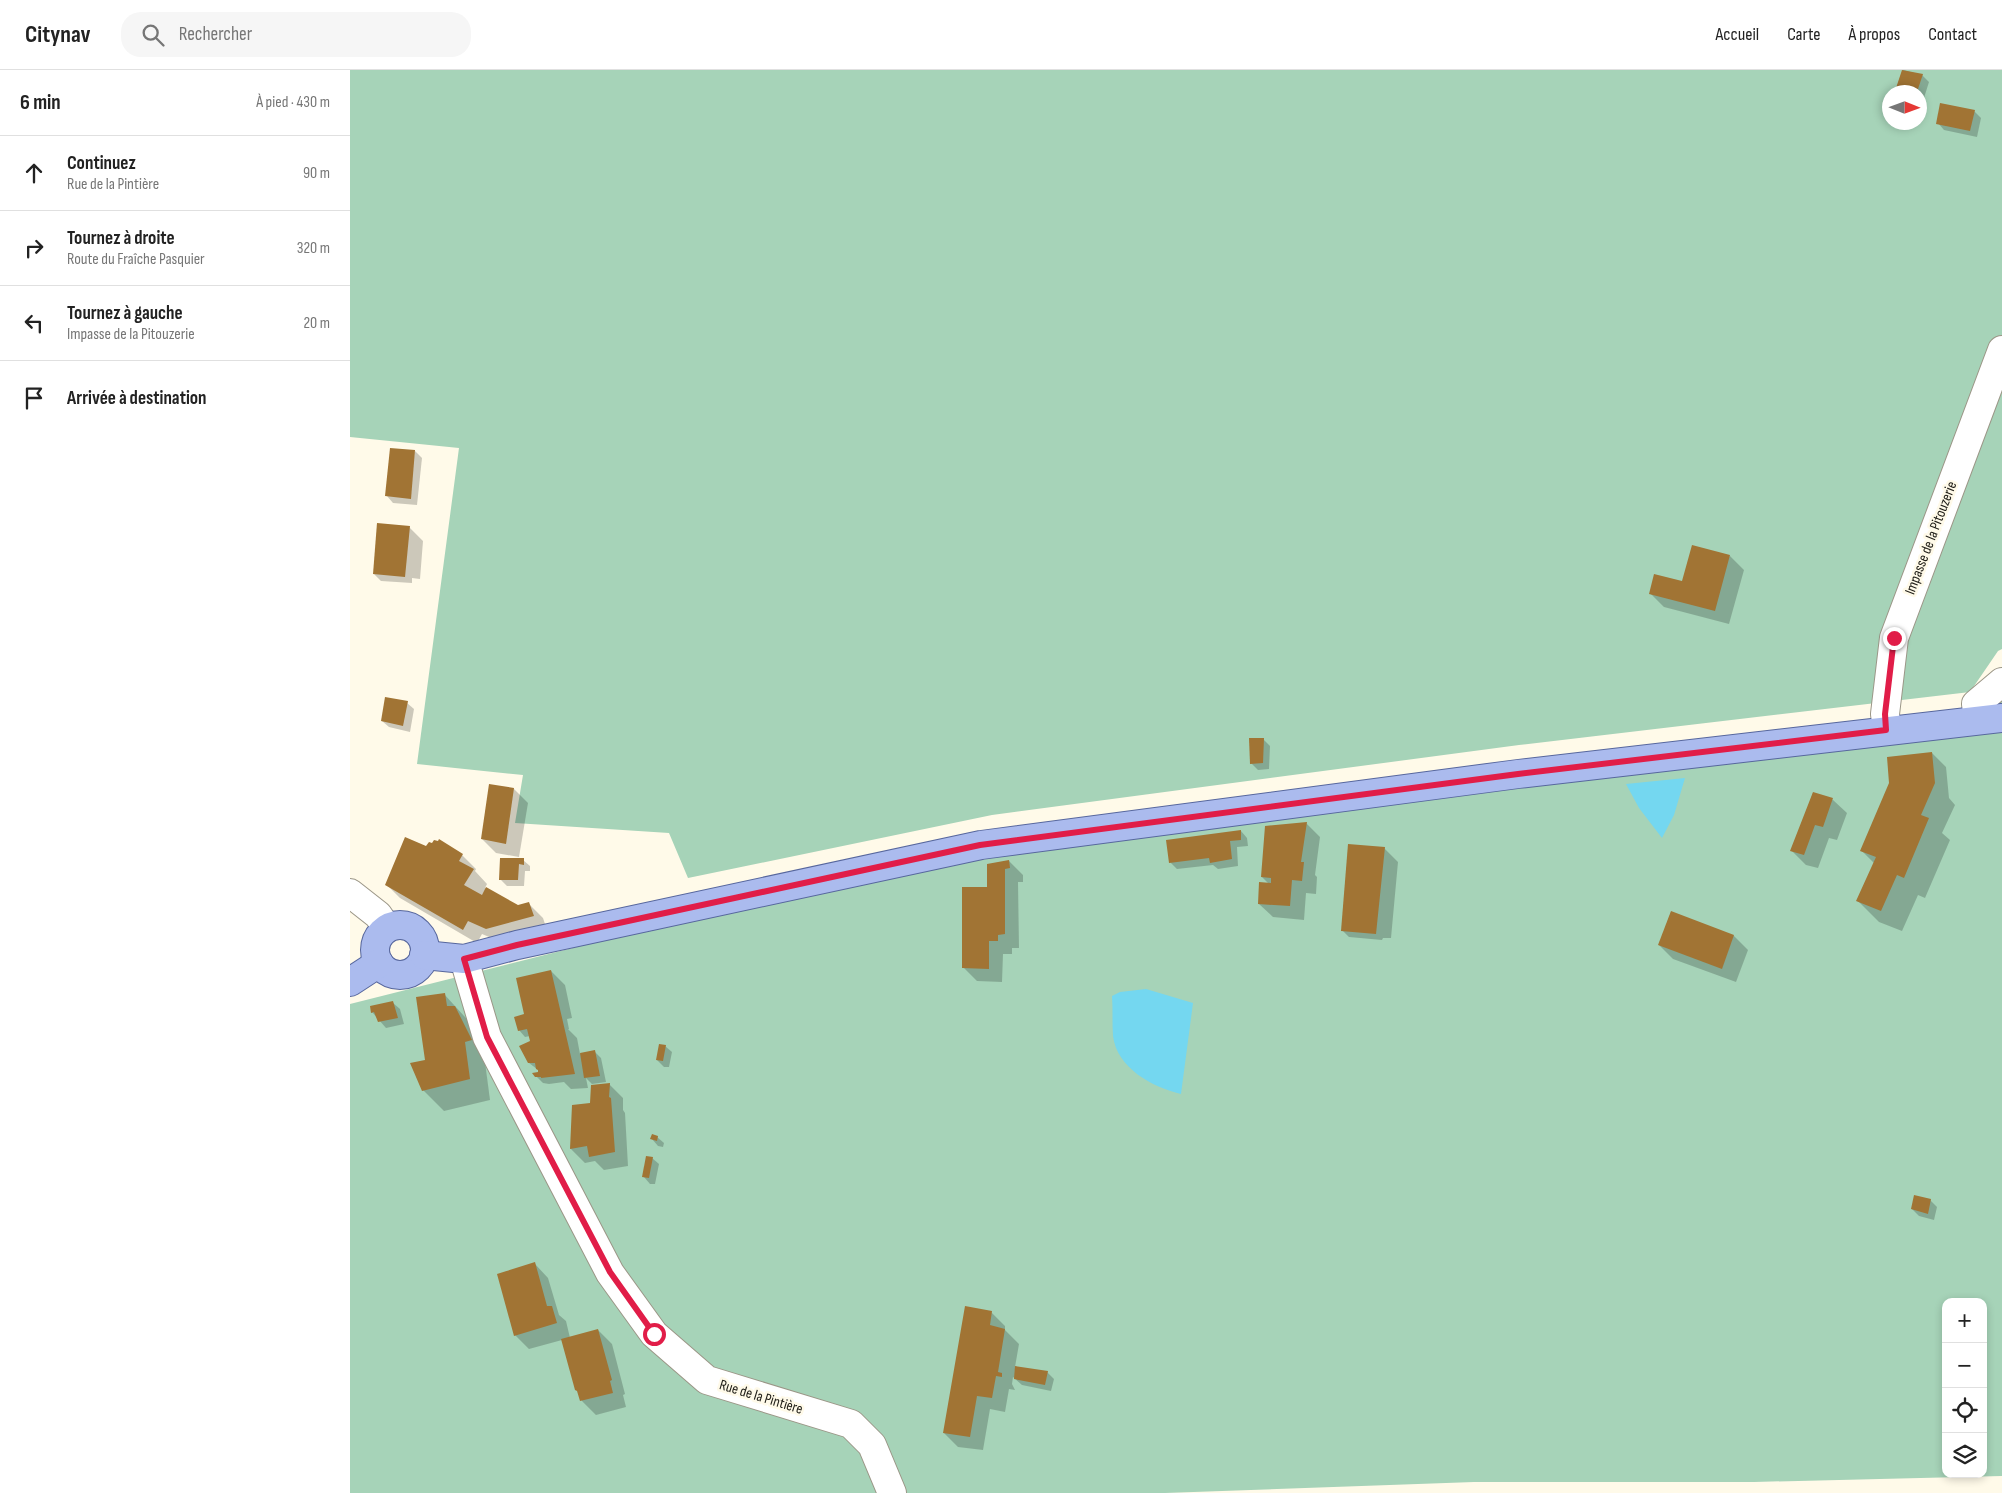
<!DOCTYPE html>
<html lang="fr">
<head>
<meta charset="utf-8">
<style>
	:root { --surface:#fff; --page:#f6f6f6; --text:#222; --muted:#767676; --line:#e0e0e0 }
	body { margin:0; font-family:"Sofia Sans Condensed",sans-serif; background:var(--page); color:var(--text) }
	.controls { position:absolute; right:15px; bottom:15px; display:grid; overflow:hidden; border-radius:10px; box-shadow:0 2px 8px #0003 }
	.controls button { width:45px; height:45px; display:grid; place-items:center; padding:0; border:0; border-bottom:1px solid var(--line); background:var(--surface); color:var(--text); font:25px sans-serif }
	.compass { position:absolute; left:1532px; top:15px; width:45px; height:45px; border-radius:50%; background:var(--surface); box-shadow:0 2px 8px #0003; rotate:91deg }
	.stop { position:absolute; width:15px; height:15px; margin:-11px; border:4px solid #e11d48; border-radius:50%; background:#fff }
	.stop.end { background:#e11d48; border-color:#fff; box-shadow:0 1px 5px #0008 }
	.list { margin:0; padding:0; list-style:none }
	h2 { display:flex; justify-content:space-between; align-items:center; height:65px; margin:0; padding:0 20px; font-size:21px }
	h2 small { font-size:16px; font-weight:400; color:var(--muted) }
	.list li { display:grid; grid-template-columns:32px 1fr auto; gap:15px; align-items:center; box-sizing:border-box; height:75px; padding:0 20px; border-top:1px solid var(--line) }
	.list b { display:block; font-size:19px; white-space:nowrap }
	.list p { margin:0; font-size:16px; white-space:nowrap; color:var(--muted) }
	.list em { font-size:16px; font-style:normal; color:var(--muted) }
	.icon { flex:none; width:28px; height:28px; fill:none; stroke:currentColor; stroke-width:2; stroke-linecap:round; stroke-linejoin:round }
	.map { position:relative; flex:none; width:1652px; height:1423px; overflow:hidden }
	header { display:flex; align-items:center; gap:30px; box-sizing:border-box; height:70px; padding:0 25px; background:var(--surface); border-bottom:1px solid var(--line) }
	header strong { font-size:24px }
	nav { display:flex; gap:28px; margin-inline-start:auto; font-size:18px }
	.search { width:350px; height:45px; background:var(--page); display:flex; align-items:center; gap:12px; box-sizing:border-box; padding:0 18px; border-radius:20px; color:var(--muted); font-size:19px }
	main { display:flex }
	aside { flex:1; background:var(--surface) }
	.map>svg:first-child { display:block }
	.green { fill:#a6d3b8; fill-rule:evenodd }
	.water { fill:#74d7f0 }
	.shadow { fill:#0003 }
	.building { fill:#a17434 }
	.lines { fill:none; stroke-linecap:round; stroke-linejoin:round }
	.minor-casing { stroke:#9b9687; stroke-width:30 }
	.major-casing { stroke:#57679d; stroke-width:30 }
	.minor { stroke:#fff; stroke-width:28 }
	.major { stroke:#abbbee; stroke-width:28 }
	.route { stroke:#e11d48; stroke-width:6 }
	.labels { text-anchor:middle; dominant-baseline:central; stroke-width:5; stroke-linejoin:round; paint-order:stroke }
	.street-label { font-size:15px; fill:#22201a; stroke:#fffae9 }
</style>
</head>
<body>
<header>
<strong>Citynav</strong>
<div class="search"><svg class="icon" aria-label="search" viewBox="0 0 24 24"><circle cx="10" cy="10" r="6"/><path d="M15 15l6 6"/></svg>Rechercher</div>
<nav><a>Accueil</a><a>Carte</a><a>À propos</a><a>Contact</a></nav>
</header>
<main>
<aside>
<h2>6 min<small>À pied · 430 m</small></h2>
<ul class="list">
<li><svg class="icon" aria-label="ahead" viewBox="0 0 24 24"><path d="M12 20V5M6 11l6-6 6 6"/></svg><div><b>Continuez</b><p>Rue de la Pintière</p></div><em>90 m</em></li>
<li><svg class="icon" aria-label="right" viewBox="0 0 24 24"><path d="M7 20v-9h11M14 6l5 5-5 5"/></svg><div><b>Tournez à droite</b><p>Route du Fraîche Pasquier</p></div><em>320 m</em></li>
<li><svg class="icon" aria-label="left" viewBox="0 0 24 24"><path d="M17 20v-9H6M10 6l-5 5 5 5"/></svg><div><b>Tournez à gauche</b><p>Impasse de la Pitouzerie</p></div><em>20 m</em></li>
<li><svg class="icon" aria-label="arrive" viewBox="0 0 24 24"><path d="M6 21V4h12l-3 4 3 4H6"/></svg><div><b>Arrivée à destination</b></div></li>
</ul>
</aside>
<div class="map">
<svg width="1652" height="1423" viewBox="0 0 1652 1423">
	<rect width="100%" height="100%" fill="#fffae9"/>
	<!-- green -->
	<g class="green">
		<path d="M 0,0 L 1652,0 L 1652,579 L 1648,581 L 1620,622 L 1169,675 L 642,745 L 338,808 L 319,763 L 165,753 L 173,705 L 67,694 L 109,378 L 0,367 ZM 1540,22 L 1570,22 L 1570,52 L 1540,52 Z"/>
		<path d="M 1652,615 L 1652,1406 L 1404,1412 L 1124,1412 L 815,1423 L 0,1423 L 0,934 L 631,775 L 1628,650 ZM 1596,1232 L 1633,1232 L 1633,1404 L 1596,1404 Z"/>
	</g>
	<!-- water -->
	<g class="water">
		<path d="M 1335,708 L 1324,745 L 1312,768 L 1289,738 L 1276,714 Z"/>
		<path d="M 796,919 L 843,933 L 831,1024 C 802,1017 767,998 763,966 C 762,953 763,939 762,926 L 770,922 Z"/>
	</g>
	<!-- shadow -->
	<g class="shadow">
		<path d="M 1553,0 L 1572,5 L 1579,12 L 1573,31 L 1570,30 L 1570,22 L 1552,22 L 1547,18 Z"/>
		<path d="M 1624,41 L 1631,48 L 1627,67 L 1594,60 L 1588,53 Z"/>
		<path d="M 65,381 L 72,388 L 67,435 L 43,433 L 37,426 Z"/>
		<path d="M 59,457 L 73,471 L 70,509 L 62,508 L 62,513 L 31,511 L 24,504 Z"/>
		<path d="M 1380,486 L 1394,500 L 1379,554 L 1314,537 L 1300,523 L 1333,513 Z"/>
		<path d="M 57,633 L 64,639 L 60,662 L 39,657 L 32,651 Z"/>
		<path d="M 913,669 L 920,676 L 919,699 L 908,700 L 901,693 Z"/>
		<path d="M 1582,683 L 1596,697 L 1599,728 L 1605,735 L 1592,763 L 1600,770 L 1575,828 L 1568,825 L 1552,861 L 1529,852 L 1508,831 L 1525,794 L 1512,781 Z"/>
		<path d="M 140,716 L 164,719 L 178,733 L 169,787 L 146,783 L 132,769 Z"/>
		<path d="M 1463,723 L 1483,730 L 1497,743 L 1487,770 L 1479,768 L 1468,798 L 1456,795 L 1442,781 Z"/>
		<path d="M 956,753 L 970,767 L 965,805 L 967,807 L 966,824 L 956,823 L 954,850 L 923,847 L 909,834 L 919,814 L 912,807 Z"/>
		<path d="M 891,761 L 897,768 L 898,776 L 887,777 L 888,796 L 868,799 L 863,795 L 827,799 L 820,792 Z"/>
		<path d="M 77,777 L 112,785 L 126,799 L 125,801 L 137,814 L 135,818 L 168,836 L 179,834 L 193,848 L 197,860 L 151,872 L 132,864 L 127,873 L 50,828 L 36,814 Z"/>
		<path d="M 1034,778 L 1048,792 L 1041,868 L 1033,868 L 1032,870 L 999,867 L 992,860 Z"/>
		<path d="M 173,790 L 180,796 L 180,801 L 175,801 L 174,816 L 157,816 L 151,810 Z"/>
		<path d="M 659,791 L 673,805 L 673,812 L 668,812 L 669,878 L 662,878 L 662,884 L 653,884 L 652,912 L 627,911 L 613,897 L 638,818 Z"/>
		<path d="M 1321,842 L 1384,866 L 1398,880 L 1386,912 L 1323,889 L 1309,875 Z"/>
		<path d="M 201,901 L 215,915 L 222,948 L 217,949 L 219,959 L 218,959 L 227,968 L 230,984 L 244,981 L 251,988 L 256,1012 L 242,1014 L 236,1008 L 238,1018 L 221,1019 L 214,1012 L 199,1014 L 193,1013 L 186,1006 L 191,1002 L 179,993 L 182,972 L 180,966 L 175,967 L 169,960 L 175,945 Z"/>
		<path d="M 94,924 L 125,958 L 135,992 L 140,1030 L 94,1041 L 73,1020 L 77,991 Z"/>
		<path d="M 43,933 L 50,939 L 54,954 L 36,958 L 22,942 Z"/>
		<path d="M 315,976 L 322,982 L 319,997 L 314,997 L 307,990 Z"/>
		<path d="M 259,1014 L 273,1028 L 273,1040 L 275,1043 L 278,1096 L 254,1100 L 245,1091 L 235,1093 L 221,1079 L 223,1036 L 241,1034 Z"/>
		<path d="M 307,1067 L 314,1073 L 313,1077 L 308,1076 L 302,1069 Z"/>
		<path d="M 302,1088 L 309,1094 L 305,1114 L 300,1114 L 294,1107 Z"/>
		<path d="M 1580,1130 L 1587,1137 L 1584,1150 L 1569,1146 L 1562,1139 Z"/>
		<path d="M 185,1194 L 198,1208 L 209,1245 L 216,1251 L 220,1268 L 248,1260 L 262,1274 L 275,1324 L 273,1325 L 276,1337 L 246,1345 L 232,1331 L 212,1270 L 179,1279 L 165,1265 Z"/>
		<path d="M 641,1242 L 655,1256 L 655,1260 L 669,1274 L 665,1297 L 697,1302 L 704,1309 L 701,1321 L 672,1315 L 663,1307 L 662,1314 L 665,1320 L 659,1319 L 655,1342 L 640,1339 L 633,1380 L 608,1377 L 594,1363 Z"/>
	</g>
	<!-- building -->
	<g class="building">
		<path d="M 1552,0 L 1573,4 L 1567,22 L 1558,22 L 1546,18 Z"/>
		<path d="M 1590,33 L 1625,40 L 1620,61 L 1586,54 Z"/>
		<path d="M 40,378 L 65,380 L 61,429 L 35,426 Z"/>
		<path d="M 27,453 L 60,456 L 55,507 L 23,504 Z"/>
		<path d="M 1342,475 L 1380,485 L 1365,541 L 1299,524 L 1304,504 L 1332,511 Z"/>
		<path d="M 35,627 L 58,631 L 53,656 L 31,651 Z"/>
		<path d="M 899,668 L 914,668 L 913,693 L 900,694 Z"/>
		<path d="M 1582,682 L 1585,713 L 1571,745 L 1579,748 L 1554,808 L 1547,805 L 1531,841 L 1506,831 L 1526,787 L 1510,781 L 1539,713 L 1537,687 Z"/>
		<path d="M 139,714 L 164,718 L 156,774 L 131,769 Z"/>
		<path d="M 1463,722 L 1483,728 L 1473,757 L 1465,755 L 1454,785 L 1440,781 Z"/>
		<path d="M 957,752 L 951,792 L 954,792 L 952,811 L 942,810 L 940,836 L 908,834 L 909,812 L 921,813 L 921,808 L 911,807 L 915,756 Z"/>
		<path d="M 891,760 L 891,770 L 880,771 L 882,789 L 860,793 L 859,788 L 819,793 L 816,770 Z"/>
		<path d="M 55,767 L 76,776 L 79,772 L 82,773 L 84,770 L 88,771 L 89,769 L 113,784 L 109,791 L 124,799 L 114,815 L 132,825 L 136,817 L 168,835 L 179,832 L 184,846 L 136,859 L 118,851 L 113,860 L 35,815 Z"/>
		<path d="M 998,774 L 1035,777 L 1026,864 L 991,861 Z"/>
		<path d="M 150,788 L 174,788 L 174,795 L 169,794 L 168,810 L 149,810 Z"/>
		<path d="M 659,790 L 660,798 L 655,799 L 655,864 L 648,865 L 648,871 L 639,871 L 639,899 L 612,898 L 612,817 L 637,817 L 637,794 Z"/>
		<path d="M 1321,841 L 1384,865 L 1372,899 L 1308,875 Z"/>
		<path d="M 201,900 L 225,1004 L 191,1008 L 191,1007 L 185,1007 L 182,1003 L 188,1002 L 188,1000 L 186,999 L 185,993 L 178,993 L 169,976 L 180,971 L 177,959 L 168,961 L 164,947 L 174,944 L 166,908 Z"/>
		<path d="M 95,923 L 97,936 L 105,936 L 122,970 L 115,972 L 120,1009 L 72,1021 L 60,993 L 75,990 L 66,927 Z"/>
		<path d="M 43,931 L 48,948 L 28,952 L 24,942 L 21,943 L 20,936 Z"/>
		<path d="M 309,974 L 316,975 L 313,991 L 306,990 Z"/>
		<path d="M 245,980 L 250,1006 L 234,1008 L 230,983 Z"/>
		<path d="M 260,1013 L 259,1027 L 261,1028 L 265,1082 L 239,1087 L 237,1076 L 220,1079 L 222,1035 L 240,1033 L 241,1015 Z"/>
		<path d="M 302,1064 L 308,1066 L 307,1071 L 300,1069 Z"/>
		<path d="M 296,1086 L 303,1087 L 299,1108 L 292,1107 Z"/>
		<path d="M 1564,1125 L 1581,1129 L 1578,1144 L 1561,1139 Z"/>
		<path d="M 185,1192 L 197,1236 L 202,1236 L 207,1253 L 164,1266 L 147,1204 Z"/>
		<path d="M 615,1236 L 642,1241 L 640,1255 L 655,1259 L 648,1302 L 652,1303 L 652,1307 L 646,1306 L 642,1328 L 627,1326 L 620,1367 L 593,1363 Z"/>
		<path d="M 248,1259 L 262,1310 L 260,1311 L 263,1323 L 230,1331 L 227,1321 L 225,1320 L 211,1269 Z"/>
		<path d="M 665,1296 L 698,1301 L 695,1315 L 664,1309 Z"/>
	</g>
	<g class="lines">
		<defs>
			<g id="minor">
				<path d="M 1628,650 L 1626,634 L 1652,612"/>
				<path d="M 1537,660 L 1535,644 L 1544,568 L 1652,280"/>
				<path d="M 0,823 L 28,845 L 37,858"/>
				<path d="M 114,889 L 137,967 L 260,1203 L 304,1264 L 357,1310 L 501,1354 L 522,1375 L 542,1423"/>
			</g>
			<g id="major">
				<circle cx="50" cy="880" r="25"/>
				<path d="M 74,885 L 114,889 L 167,875 L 631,775 L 1168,704 L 1652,648"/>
				<path d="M 0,912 L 29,893"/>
			</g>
		</defs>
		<!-- minor casing -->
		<use href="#minor" class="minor-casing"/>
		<!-- major casing -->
		<use href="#major" class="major-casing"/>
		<!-- minor -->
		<use href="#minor" class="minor"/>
		<!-- major -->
		<use href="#major" class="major"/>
	</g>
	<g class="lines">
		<!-- route -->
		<path class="route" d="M 304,1264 L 260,1202 L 137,967 L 114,889 L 167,875 L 630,775 L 1168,704 L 1536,660 L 1535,644 L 1544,568"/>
	</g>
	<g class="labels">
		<!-- street labels -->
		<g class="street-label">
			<text transform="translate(1581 468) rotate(-69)">Impasse de la Pitouzerie</text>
			<text transform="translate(411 1327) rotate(17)">Rue de la Pintière</text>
		</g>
	</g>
</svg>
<div class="controls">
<button>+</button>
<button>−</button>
<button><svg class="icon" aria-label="locate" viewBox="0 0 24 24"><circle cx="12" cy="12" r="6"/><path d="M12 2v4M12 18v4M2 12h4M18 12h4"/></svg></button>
<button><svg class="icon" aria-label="layers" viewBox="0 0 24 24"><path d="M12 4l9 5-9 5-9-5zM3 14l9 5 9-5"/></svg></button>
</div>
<svg class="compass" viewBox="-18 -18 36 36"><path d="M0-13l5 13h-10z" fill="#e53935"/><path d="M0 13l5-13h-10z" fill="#767676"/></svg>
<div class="stop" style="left:304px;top:1264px"></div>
<div class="stop end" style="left:1544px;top:568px"></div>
</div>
</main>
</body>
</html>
